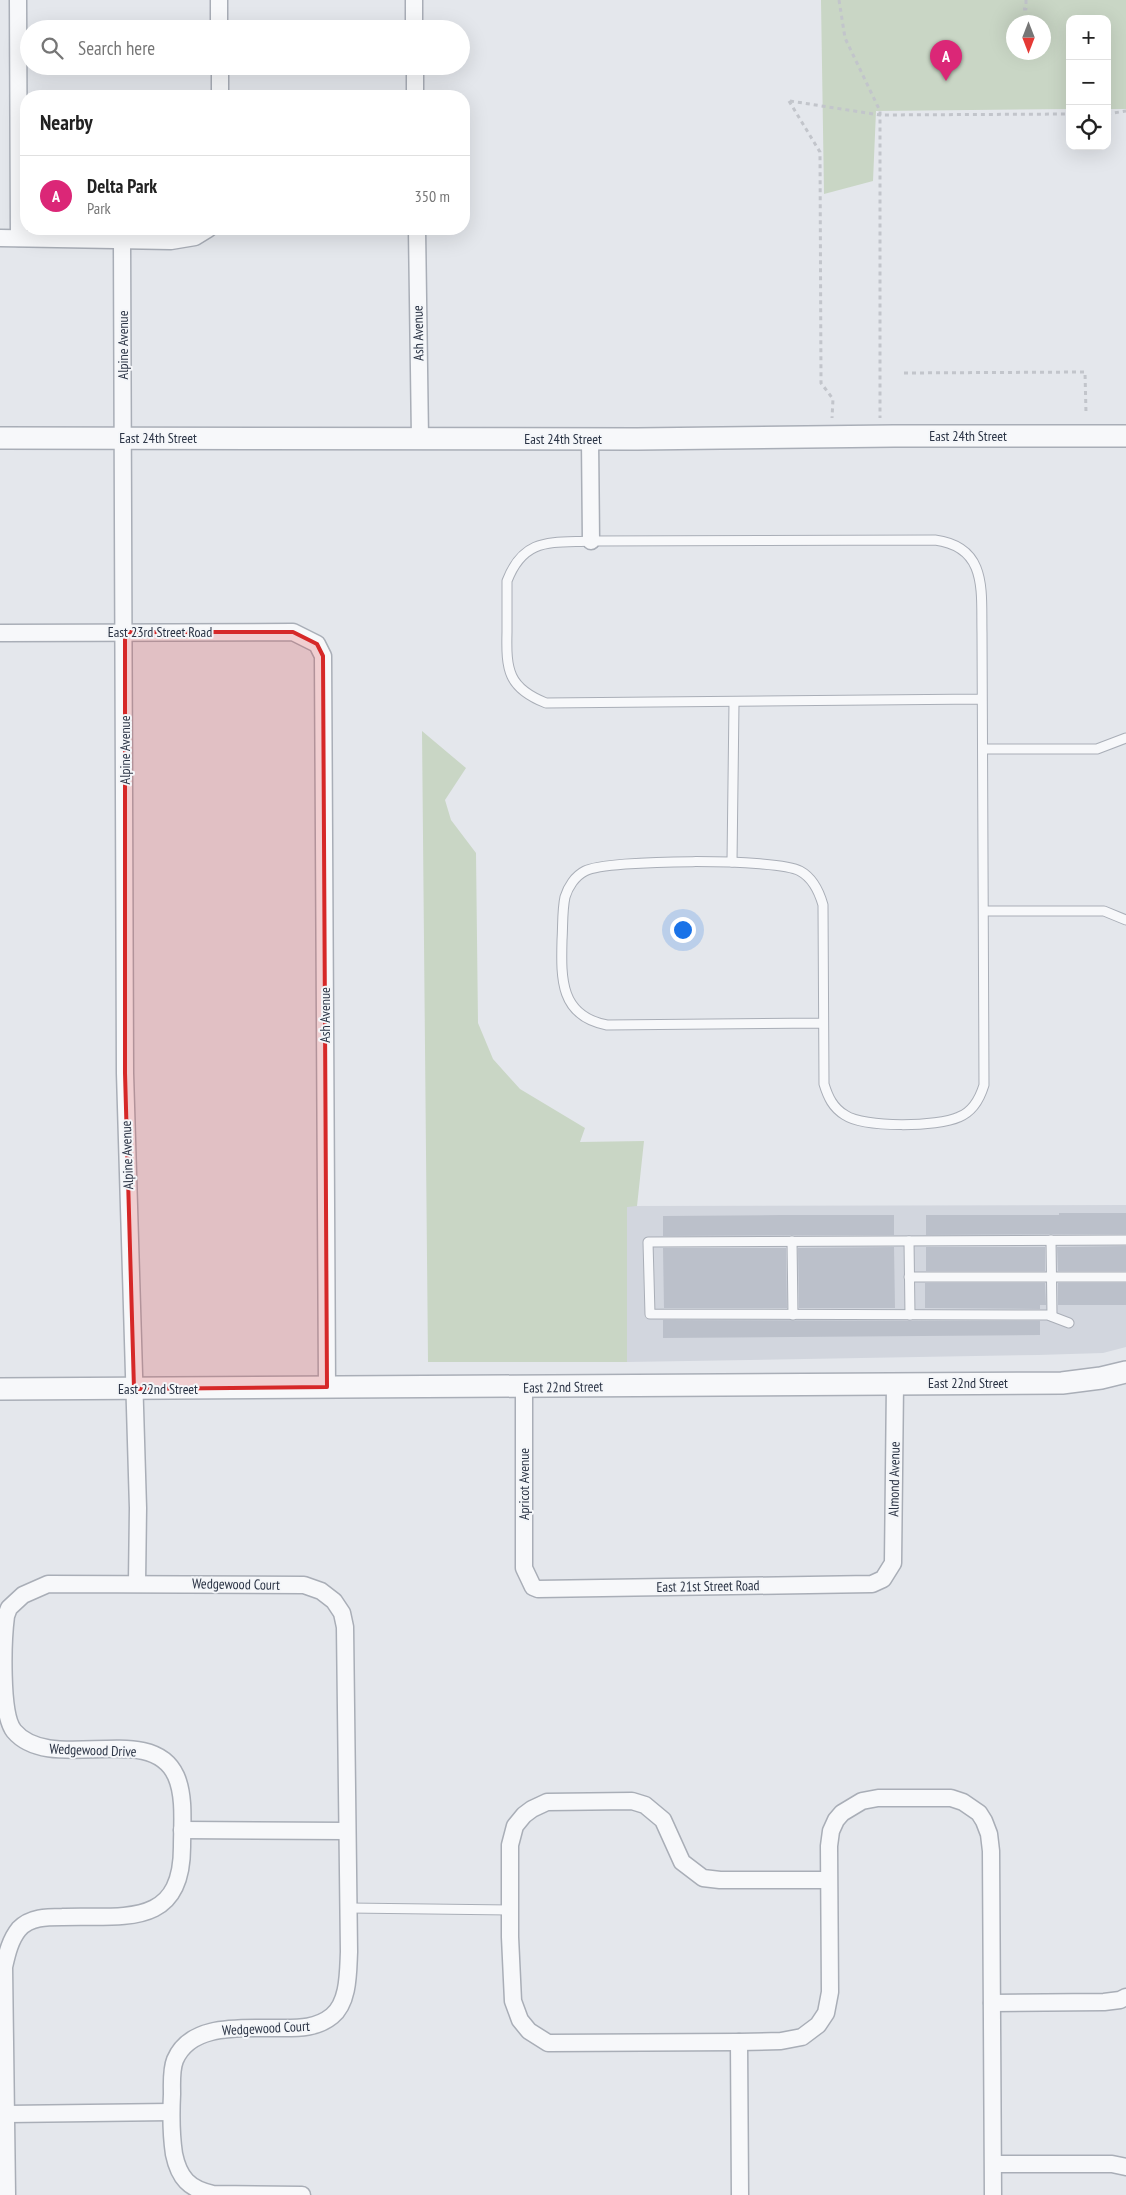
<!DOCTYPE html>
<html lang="en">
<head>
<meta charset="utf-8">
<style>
	:root { --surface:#fff; --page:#f6f6f6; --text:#222; --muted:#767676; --line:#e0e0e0; --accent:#db2777 }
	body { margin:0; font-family:"PT Sans Narrow",sans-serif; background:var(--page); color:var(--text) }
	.controls { position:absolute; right:15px; top:15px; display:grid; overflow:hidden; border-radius:10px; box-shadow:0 5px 20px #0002 }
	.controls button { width:45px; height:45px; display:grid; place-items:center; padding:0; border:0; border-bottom:1px solid var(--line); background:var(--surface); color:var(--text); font:25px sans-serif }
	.compass { position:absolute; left:1006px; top:15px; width:45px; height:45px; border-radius:50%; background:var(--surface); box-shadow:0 5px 20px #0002; rotate:180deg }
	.you { position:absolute; left:682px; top:929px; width:18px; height:18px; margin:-12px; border:4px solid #fff; border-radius:50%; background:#1a73e8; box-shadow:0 0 0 8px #1a73e833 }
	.badge { display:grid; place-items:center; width:32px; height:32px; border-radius:50%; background:var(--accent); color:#fff; font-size:16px; font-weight:700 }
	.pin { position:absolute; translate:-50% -41px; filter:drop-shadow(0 1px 2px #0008) }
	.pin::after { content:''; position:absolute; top:26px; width:18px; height:15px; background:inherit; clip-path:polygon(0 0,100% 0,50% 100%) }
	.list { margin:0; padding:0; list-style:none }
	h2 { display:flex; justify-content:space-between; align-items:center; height:65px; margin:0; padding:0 20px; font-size:21px }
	h2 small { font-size:16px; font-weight:400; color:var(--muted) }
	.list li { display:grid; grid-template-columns:32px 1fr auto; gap:15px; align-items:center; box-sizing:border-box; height:80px; padding:0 20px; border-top:1px solid var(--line) }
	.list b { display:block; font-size:19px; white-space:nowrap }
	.list p { margin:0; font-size:16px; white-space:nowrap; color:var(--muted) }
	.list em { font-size:16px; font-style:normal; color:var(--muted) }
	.icon { flex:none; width:28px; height:28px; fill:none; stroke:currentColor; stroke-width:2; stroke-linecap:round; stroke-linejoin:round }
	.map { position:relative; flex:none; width:1126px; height:2195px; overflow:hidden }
	.search { position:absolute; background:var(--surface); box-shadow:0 5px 20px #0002; left:20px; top:20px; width:450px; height:55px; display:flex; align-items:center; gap:12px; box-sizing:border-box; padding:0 18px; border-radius:28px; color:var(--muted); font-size:19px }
	.panel { position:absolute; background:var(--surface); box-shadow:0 5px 20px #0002; left:20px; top:90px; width:450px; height:145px; border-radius:20px }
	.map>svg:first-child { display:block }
	.built { fill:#d2d6de }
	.green { fill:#c9d6c5; fill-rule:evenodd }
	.building { fill:#bbc0ca }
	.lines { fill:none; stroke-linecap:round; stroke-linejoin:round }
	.service-casing { stroke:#a9aeb7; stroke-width:11 }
	.minor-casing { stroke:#a9aeb7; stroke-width:19 }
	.tertiary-casing { stroke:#a9aeb7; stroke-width:24 }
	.path { stroke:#c2c5cb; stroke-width:3; stroke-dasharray:4 4; stroke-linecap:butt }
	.service { stroke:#f7f8fa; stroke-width:9 }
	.minor { stroke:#f7f8fa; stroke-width:16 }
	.tertiary { stroke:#f7f8fa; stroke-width:21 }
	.marked { fill:#d62828; fill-opacity:0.2; stroke:#d62828; stroke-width:4; stroke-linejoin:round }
	.labels { text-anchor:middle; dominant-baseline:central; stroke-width:4; stroke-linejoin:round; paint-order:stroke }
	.street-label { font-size:14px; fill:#2b3445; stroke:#f4f6f9 }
</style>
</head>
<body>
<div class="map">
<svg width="1126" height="2195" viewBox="0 0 1126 2195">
	<rect width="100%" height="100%" fill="#e4e7ec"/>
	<!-- built -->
	<path class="built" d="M 1126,1205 L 1126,1347 L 1103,1353 L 1038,1355 L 627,1362 L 627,1206 Z"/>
	<!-- green -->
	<g class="green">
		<path d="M 821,0 L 1126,0 L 1126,109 L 1107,109 L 1107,19 L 1070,19 L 1070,109 L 876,111 L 873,181 L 824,194 ZM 1044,22 L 1044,52 L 1014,52 L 1014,22 Z"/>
		<path d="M 422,731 L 466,768 L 445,800 L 451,820 L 476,853 L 478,1023 L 493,1059 L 520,1089 L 585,1128 L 580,1142 L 644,1141 L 637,1206 L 627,1207 L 627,1362 L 428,1362 Z"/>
	</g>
	<!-- building -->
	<g class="building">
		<path d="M 1059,1213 L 1126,1213 L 1126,1234 L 926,1235 L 926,1215 L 1059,1215 Z"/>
		<path d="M 780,1215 L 894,1215 L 894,1235 L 663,1236 L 663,1216 Z"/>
		<path d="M 1126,1246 L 1126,1271 L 1058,1271 L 1057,1247 Z"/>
		<path d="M 894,1247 L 895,1308 L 799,1308 L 798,1248 Z"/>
		<rect x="926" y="1247" width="119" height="24"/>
		<path d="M 663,1248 L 786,1248 L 787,1308 L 664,1308 Z"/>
		<path d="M 925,1283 L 1045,1283 L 1046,1305 L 1040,1305 L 1040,1309 L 925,1308 Z"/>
		<rect x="1058" y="1283" width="68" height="22"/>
		<path d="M 663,1320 L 1040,1321 L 1040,1335 L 663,1338 Z"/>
	</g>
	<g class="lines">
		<defs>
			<g id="service">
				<path d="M 983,749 L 1097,749 L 1126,738"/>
				<path d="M 732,862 L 734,703"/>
				<path d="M 984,911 L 1104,911 L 1126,920"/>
				<path d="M 823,1023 L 607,1025 C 560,1016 561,979 562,940 C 563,926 562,911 565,897 C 568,887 575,876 585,871 C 608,859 777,858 800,871 C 813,878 819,891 823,905 L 824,1084 C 828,1097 833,1108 845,1115 C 864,1128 938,1127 959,1117 C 972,1112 980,1098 984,1085 L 982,633 C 981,591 988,547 935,540 L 591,541 C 551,543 524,537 507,581 C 507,598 507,615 507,632 C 506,670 508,688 546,703 L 982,699"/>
				<path d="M 1051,1240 L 1052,1316"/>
				<path d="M 792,1241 L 793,1315"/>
				<path d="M 909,1241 L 910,1315"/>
				<path d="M 909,1277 L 1126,1277"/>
				<path d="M 1069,1323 L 1048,1315 L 650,1314 L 648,1242 L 1126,1240"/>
				<path d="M 349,1908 L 510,1910"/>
			</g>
			<g id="minor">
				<path d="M 18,0 L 19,238"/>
				<path d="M 219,0 L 219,29"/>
				<path d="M 414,0 L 414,29"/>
				<path d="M 220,66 L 220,96"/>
				<path d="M 415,66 L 415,96"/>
				<path d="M 417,229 L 420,438"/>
				<path d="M 0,238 L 171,241 L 195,237 L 208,229"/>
				<path d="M 122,240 L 125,1073 L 138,1508 L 137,1583"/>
				<path d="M 590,439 L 591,541"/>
				<path d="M 0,633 L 293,632 L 317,644 L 323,656 L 327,1387"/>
				<path d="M 524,1387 L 524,1568 L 533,1587 L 538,1589 L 872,1584 L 883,1579 L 893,1563 L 895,1383"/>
				<path d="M 182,1830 L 347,1831"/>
				<path d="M 829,1880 L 720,1880 L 703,1878 L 682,1862 L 663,1820 L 645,1805 L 632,1801 L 547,1802 L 532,1809 L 524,1815 L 515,1826 L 510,1845 L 510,1937 L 513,2001 L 520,2020 L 529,2031 L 548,2043 L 739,2042 L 781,2041 L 802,2037 L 818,2025 L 826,2013 L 830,1992 L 829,1846 L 831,1831 L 836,1820 L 842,1813 L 862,1801 L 878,1798 L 951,1798 L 963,1802 L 979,1813 L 984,1821 L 989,1834 L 991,1851 L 993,2195"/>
				<path d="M 992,2003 L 1104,2002 L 1120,2000 L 1126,1997"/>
				<path d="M 739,2042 L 740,2195"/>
				<path d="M 7,2114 L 171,2112"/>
				<path d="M 994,2164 L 1112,2164 L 1126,2167"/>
				<path d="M 7,2195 L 4,1967 C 7,1954 10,1940 19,1929 C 30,1917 47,1917 62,1917 C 123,1915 182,1929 182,1847 C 182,1825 185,1796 176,1776 C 151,1720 51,1775 14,1731 C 0,1714 3,1639 6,1616 L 9,1608 L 23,1595 L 48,1584 L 304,1585 L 321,1591 L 334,1601 L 342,1613 L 345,1627 L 349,1952 C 348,1972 349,2002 332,2016 C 316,2029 297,2028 278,2028 C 244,2029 191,2022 175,2060 C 171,2070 172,2083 172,2094 C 171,2114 171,2134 174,2154 C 179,2178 189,2189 213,2194 L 302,2195"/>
			</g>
			<g id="tertiary">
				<path d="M 0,438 L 637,439 L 894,436 L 1126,436"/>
				<path d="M 0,1389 L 1062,1383 L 1101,1378 L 1126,1372"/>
			</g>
		</defs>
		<!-- service casing -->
		<use href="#service" class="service-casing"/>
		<!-- minor casing -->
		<use href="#minor" class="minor-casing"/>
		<!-- tertiary casing -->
		<use href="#tertiary" class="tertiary-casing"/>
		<!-- path -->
		<g class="path">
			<path d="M 839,0 L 845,38 L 880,111 L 880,418"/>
			<path d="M 1023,9 L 1026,9 L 1026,0"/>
			<path d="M 789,101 L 820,152 L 821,383 L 833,399 L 832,418"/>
			<path d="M 790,101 L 880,115 L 1070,114"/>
			<path d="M 1107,114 L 1126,111"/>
			<path d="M 904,373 L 1085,372 L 1086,413"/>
		</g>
		<!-- service -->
		<use href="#service" class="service"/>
		<!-- minor -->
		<use href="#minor" class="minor"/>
		<!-- tertiary -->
		<use href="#tertiary" class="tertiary"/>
	</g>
	<!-- marked area -->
	<path class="marked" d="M 125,632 L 293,632 L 317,644 L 323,656 L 327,1387 L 134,1389 L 125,1073 Z"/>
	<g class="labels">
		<!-- street labels -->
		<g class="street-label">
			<text transform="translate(418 333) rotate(-91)">Ash Avenue</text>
			<text transform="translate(123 345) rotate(-90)">Alpine Avenue</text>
			<text x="968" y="436">East 24th Street</text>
			<text x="158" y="438">East 24th Street</text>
			<text x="563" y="439">East 24th Street</text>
			<text x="160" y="632">East 23rd Street Road</text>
			<text transform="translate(125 750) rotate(-90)">Alpine Avenue</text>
			<text transform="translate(325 1015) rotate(-90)">Ash Avenue</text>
			<text transform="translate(127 1155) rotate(-92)">Alpine Avenue</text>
			<text x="968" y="1383">East 22nd Street</text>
			<text transform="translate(563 1387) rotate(-1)">East 22nd Street</text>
			<text x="158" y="1389">East 22nd Street</text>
			<text transform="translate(894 1479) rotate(-89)">Almond Avenue</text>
			<text transform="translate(524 1484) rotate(-90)">Apricot Avenue</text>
			<text transform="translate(236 1584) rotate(1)">Wedgewood Court</text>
			<text transform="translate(708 1586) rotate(-1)">East 21st Street Road</text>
			<text transform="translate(93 1750) rotate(2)">Wedgewood Drive</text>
			<text transform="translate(266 2028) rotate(-3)">Wedgewood Court</text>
		</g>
	</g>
</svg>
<div class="controls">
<button>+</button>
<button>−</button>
<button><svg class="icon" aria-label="locate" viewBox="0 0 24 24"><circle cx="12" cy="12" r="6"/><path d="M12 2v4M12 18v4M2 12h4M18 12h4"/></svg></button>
</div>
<svg class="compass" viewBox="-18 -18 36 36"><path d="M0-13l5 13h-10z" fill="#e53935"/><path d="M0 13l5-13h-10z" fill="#767676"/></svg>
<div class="you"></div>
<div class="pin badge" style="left:946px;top:81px">A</div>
<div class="search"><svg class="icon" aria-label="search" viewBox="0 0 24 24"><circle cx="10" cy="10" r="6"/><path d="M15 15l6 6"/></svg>Search here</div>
<section class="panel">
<h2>Nearby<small></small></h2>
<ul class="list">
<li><span class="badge">A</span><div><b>Delta Park</b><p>Park</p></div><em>350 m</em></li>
</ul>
</section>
</div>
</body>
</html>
